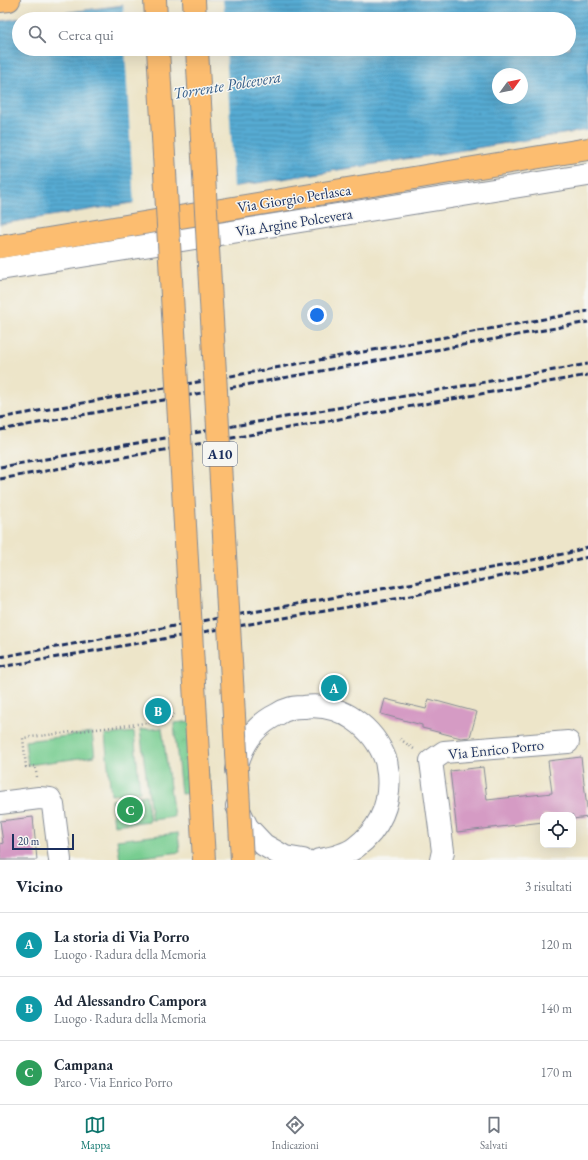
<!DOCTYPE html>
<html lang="it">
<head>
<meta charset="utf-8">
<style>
	:root { --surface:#fff; --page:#f2f2f3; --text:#1f2937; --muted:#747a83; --line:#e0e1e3; --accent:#0f766e }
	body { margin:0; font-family:"EB Garamond",serif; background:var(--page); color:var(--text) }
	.controls { position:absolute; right:12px; bottom:12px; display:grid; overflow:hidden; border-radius:8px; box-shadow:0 4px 16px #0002 }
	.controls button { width:36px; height:36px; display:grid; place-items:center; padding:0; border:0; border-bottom:1px solid var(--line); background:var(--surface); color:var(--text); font:20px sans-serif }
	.compass { position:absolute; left:492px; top:68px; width:36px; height:36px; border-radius:50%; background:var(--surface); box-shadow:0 4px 16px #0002; rotate:57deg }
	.scale { position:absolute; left:12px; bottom:10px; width:62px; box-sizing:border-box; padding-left:4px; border:2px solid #1b2f5e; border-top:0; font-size:11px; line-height:14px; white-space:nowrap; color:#1b2f5e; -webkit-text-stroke:3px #f6f6f2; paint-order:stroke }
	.you { position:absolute; left:317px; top:315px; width:14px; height:14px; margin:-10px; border:3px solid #fff; border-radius:50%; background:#1a73e8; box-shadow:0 0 0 6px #1a73e833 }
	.badge { display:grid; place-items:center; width:26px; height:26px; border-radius:50%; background:var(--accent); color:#fff; font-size:13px; font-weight:700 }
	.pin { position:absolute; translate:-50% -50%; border:2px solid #fff; box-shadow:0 1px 4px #0006 }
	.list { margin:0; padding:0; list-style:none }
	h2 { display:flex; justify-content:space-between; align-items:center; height:52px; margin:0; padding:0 16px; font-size:17px }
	h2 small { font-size:13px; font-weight:400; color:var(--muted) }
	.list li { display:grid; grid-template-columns:26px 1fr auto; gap:12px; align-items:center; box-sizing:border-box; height:64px; padding:0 16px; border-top:1px solid var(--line) }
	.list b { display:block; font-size:15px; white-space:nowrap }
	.list p { margin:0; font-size:13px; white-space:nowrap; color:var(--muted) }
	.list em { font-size:13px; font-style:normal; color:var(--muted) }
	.icon { flex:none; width:22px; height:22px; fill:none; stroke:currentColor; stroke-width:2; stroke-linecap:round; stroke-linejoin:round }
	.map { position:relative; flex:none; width:588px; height:860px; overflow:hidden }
	.search { position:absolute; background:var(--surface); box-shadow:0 4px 16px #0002; left:12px; right:12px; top:12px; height:44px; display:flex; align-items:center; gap:10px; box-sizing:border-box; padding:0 14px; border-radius:22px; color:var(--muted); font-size:15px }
	.sheet { height:244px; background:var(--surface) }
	nav { display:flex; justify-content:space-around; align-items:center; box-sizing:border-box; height:56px; border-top:1px solid var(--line); background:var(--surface); font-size:11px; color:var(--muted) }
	nav a { display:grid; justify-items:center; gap:2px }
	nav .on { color:var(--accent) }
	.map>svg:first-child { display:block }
	.park { fill:url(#park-crowns); stroke:#4a7e78 }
	.pitch { fill:#78cd91; stroke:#4a7e78 }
	.water { fill:url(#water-rules); stroke:#396d98; fill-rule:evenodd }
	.pier { fill:#ede5c9 }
	.building { fill:#d59bc4 }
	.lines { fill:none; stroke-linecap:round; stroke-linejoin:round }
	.minor-casing { stroke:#848a94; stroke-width:24 }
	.major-casing { stroke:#848a94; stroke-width:24 }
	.highway-casing { stroke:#848a94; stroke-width:24 }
	.path { stroke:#848a94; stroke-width:2.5; stroke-dasharray:1 3; stroke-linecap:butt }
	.minor { stroke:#fff; stroke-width:22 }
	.major { stroke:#fcbd6f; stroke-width:22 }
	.highway { stroke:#fcbd6f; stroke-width:22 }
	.rail { stroke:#1b2f5e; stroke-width:3; stroke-dasharray:6 3; stroke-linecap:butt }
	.highway-bridge-casing { stroke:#848a94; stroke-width:24; stroke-linecap:butt }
	.highway-bridge { stroke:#fcbd6f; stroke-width:22 }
	.labels { text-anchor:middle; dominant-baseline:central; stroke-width:3; stroke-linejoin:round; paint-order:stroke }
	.shield { fill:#f6f6f2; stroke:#5d6b8a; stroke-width:1 }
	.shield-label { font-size:14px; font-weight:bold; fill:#1b2f5e }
	.street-label { font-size:15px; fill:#1b2f5e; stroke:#f6f6f2 }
	.water-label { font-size:16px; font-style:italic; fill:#305a87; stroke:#f6f6f2 }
</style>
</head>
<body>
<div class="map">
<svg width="588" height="860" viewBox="0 0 588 860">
	<defs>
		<pattern id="park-crowns" width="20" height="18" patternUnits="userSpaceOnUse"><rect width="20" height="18" fill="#78cd91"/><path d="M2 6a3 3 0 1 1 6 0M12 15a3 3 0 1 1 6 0" fill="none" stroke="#67b07f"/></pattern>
		<pattern id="water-rules" width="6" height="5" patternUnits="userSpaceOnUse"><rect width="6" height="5" fill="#57abd3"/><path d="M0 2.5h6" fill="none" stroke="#478cae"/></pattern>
	</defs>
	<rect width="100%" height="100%" fill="#f6f6f2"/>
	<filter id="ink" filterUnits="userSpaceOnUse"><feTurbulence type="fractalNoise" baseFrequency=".025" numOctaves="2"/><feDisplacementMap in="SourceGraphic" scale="8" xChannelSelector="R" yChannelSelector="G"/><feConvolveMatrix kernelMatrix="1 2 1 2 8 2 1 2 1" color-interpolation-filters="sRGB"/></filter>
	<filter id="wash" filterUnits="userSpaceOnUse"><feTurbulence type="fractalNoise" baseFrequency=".012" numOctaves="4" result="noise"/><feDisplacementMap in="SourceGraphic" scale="16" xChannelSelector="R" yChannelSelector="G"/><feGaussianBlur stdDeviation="0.9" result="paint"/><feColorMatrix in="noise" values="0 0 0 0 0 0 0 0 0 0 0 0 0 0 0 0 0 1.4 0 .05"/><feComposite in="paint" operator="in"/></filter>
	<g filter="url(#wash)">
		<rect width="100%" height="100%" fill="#ede5c9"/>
		<!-- park -->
		<g class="park">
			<path d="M 202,720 L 209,791 L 181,794 L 174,723 Z"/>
			<path d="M 146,795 L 150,821 L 114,825 L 111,800 Z"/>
		</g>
		<!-- pitch -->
		<g class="pitch">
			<path d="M 162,728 L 174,817 L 152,820 L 140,730 Z"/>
			<path d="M 134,732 L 140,792 L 111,795 L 105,735 Z"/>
			<path d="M 92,733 L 95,756 L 28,765 L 25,741 Z"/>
			<path d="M 178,833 L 180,852 L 120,860 L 117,840 Z"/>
		</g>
		<!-- water -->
		<path class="water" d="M 163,0 L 588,0 L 588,130 L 0,224 L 0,21 ZM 19,19 L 569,19 L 569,49 L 19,49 ZM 498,74 L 522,74 L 522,98 L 498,98 Z"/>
		<!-- pier -->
		<g class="pier">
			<path d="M 147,0 L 223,0 L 225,19 L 124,19 L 123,3 Z"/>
			<path d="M 125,49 L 226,49 L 234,189 L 134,205 Z"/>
		</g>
		<g id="blocks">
			<!-- building -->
			<g class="building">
				<path d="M 385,699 L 426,709 L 429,699 L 477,712 L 470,737 L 461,738 L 422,728 L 422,725 L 381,714 Z"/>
				<path d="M 581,757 L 588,817 L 573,819 L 573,815 L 543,815 L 543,822 L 457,832 L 450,771 L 483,767 L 487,800 L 552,793 L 548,761 Z"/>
				<path d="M 33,817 L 37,860 L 0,860 L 0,844 L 3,843 L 0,821 Z"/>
			</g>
		</g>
	</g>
	<g filter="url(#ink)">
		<use href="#blocks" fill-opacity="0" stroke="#848a94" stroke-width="1"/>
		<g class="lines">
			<defs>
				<g id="minor">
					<path d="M 0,269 L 588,175"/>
					<path d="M 236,770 C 241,745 255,725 278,714 C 281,712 285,710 289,709 C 293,707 299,707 304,707 C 340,702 374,727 386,761 C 387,765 387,769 388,773 C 391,803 380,829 356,847 C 346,855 331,858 319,860"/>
					<path d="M 0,803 L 39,798 L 50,799 L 53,805 L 60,860"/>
					<path d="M 237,806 L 247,827 L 264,845 L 285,857 L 303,860"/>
					<path d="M 441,860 L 443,851 L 431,761 L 444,752 L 568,742"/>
				</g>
				<g id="major">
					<path d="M 0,1 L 9,0"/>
					<path d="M 0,247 L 588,149"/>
				</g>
				<g id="highway">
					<path d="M 155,0 L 156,19"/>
					<path d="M 194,0 L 195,19"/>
				</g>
			</defs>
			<!-- minor casing -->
			<use href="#minor" class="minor-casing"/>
			<!-- major casing -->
			<use href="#major" class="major-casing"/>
			<!-- highway casing -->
			<use href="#highway" class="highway-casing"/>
			<!-- path -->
			<g class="path">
				<path d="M 400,739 L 414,749"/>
				<path d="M 37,777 L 35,766 L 26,767 L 23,738 L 170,720 L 174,714"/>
			</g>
			<!-- minor -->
			<use href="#minor" class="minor"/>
			<!-- major -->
			<use href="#major" class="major"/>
			<!-- highway -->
			<use href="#highway" class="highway"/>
			<!-- rail -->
			<g class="rail">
				<path d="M 0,418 L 588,311"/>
				<path d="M 0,430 L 588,322"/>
				<path d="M 0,467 L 588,364"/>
				<path d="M 0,479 L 588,375"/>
				<path d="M 0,657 L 404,585 L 568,553 L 588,547"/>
				<path d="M 0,667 L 406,597 L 588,557"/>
			</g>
			<defs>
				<g id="highway-bridge">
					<path d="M 158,49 L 204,860"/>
					<path d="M 197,49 L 242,860"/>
				</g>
			</defs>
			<!-- highway-bridge casing -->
			<use href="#highway-bridge" class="highway-bridge-casing"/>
			<!-- highway-bridge -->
			<use href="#highway-bridge" class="highway-bridge"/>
		</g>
	</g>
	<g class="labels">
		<!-- shield labels -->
		<rect class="shield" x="203" y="442" width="34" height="24" rx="3"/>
		<g class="shield-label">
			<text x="220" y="454">A10</text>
		</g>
		<!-- street labels -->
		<g class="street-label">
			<text transform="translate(294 198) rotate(-9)">Via Giorgio Perlasca</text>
			<text transform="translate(294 222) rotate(-9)">Via Argine Polcevera</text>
			<text transform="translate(496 749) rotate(-6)">Via Enrico Porro</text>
		</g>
		<!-- water labels -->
		<g class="water-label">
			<text transform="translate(227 85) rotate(-9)">Torrente Polcevera</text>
		</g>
	</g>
</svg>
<div class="controls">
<button><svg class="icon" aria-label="locate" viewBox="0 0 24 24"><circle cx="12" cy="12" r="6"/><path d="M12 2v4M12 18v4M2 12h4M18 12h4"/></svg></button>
</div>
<svg class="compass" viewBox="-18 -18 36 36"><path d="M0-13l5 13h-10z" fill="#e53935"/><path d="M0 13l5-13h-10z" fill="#747a83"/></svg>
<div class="scale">20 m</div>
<div class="you"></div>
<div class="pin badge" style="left:334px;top:688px;background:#0f9aa8">A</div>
<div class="pin badge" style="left:158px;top:711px;background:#0f9aa8">B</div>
<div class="pin badge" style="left:130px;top:810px;background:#2e9e5b">C</div>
<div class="search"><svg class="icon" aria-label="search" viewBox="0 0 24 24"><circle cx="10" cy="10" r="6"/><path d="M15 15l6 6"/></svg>Cerca qui</div>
</div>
<section class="sheet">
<h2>Vicino<small>3 risultati</small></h2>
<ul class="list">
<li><span class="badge" style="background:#0f9aa8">A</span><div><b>La storia di Via Porro</b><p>Luogo · Radura della Memoria</p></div><em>120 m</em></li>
<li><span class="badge" style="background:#0f9aa8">B</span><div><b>Ad Alessandro Campora</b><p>Luogo · Radura della Memoria</p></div><em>140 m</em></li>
<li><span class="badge" style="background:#2e9e5b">C</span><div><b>Campana</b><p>Parco · Via Enrico Porro</p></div><em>170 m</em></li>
</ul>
</section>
<nav>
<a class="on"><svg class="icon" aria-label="map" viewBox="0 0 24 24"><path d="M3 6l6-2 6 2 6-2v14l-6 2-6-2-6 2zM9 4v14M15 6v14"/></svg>Mappa</a>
<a><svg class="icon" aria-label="directions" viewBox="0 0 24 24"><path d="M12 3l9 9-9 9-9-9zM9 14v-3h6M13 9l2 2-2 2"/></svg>Indicazioni</a>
<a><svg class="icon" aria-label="saved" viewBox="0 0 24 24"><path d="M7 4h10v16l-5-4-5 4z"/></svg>Salvati</a>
</nav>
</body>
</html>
